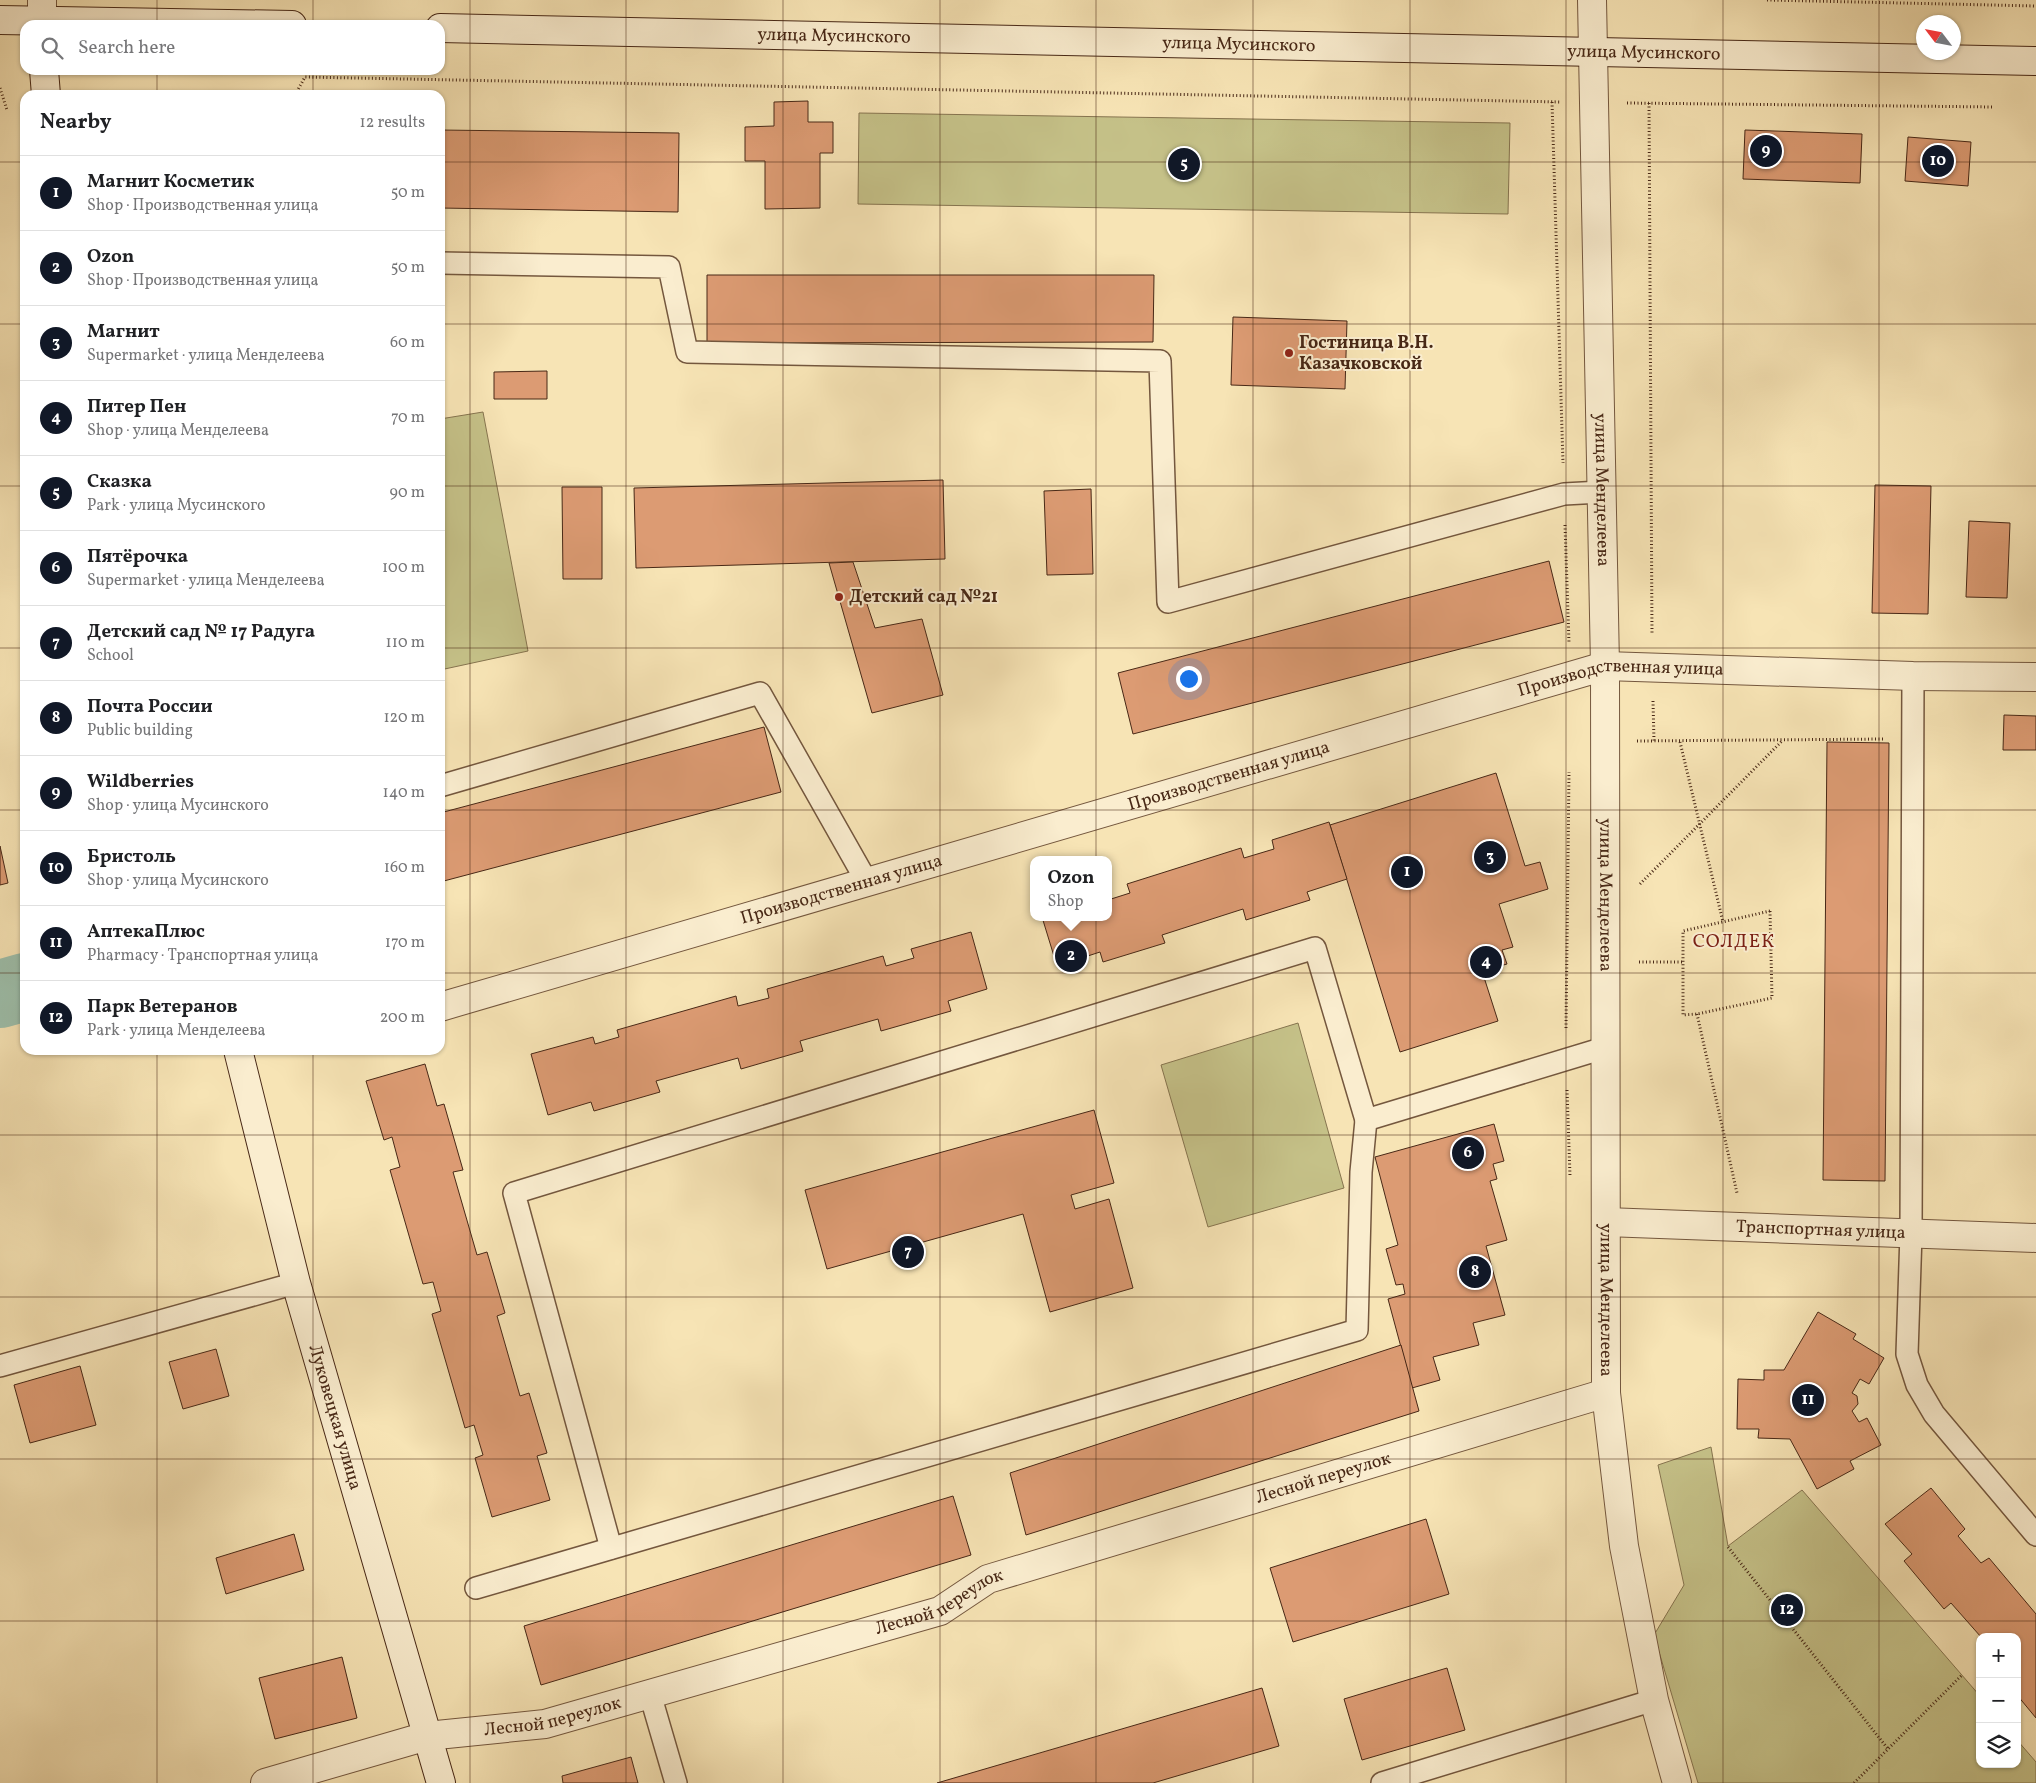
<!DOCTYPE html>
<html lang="en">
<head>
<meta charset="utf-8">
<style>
	:root { --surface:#fff; --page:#f6f6f6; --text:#202124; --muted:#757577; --line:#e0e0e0; --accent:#111827 }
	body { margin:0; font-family:Vollkorn,serif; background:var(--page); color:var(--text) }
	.controls { position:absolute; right:15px; bottom:15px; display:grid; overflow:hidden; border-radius:10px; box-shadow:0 1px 4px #0004 }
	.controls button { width:45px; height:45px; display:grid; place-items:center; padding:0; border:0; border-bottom:1px solid var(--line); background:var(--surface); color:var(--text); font:25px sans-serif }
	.compass { position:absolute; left:1916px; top:15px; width:45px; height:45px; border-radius:50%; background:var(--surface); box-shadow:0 1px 4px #0004; rotate:302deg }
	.you { position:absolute; left:1188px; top:678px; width:18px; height:18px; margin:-12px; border:4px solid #fff; border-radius:50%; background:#1a73e8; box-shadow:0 0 0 8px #1a73e833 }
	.badge { display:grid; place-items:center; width:32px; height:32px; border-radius:50%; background:var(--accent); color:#fff; font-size:16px; font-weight:700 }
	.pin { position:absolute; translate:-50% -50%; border:2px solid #fff; box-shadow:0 1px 5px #0006 }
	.popup { position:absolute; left:1030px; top:856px; width:82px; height:65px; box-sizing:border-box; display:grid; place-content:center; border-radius:10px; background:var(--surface); filter:drop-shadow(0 1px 4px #0005); font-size:16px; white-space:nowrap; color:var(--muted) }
	.popup b { font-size:19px; color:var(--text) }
	.popup::after { content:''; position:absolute; left:50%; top:100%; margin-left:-10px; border:10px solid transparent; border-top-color:var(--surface) }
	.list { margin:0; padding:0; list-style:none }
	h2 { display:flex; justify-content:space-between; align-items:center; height:65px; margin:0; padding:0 20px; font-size:21px }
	h2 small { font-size:16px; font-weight:400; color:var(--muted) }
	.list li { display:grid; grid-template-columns:32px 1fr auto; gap:15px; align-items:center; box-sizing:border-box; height:75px; padding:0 20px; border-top:1px solid var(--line) }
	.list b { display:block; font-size:19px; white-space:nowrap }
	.list p { margin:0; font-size:16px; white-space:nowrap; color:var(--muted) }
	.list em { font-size:16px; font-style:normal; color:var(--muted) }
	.icon { flex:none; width:28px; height:28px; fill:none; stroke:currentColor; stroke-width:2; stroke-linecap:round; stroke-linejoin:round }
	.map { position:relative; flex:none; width:2036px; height:1783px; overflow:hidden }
	.search { position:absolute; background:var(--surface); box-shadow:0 1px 4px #0004; left:20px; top:20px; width:425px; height:55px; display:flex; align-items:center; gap:12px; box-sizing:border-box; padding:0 18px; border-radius:15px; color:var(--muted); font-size:19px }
	.panel { position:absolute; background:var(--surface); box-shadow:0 1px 4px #0004; left:20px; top:90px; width:425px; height:965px; border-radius:15px }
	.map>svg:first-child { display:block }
	.green { fill:#c5c188; stroke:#86744f }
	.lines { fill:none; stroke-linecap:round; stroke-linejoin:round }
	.river { stroke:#9dbfab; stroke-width:68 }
	.building { fill:#dc9b73; stroke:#482816 }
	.lane-casing { stroke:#74573e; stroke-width:24 }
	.street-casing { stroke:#74573e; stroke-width:30 }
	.secondary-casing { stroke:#482816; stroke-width:30 }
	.path { stroke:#482816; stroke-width:3; stroke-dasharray:1 2.5; stroke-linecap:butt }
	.lane { stroke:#faedcf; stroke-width:21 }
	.street { stroke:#faedcf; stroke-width:28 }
	.secondary { stroke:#faedcf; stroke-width:28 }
	.grid { fill:none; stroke:#482816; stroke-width:1; stroke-opacity:0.55 }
	.poi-dot { fill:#8f2418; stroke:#faedcf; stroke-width:2 }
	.labels { text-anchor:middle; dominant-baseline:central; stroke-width:4; stroke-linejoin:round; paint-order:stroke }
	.street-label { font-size:18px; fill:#482816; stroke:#faedcf }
	.poi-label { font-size:18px; font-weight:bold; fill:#482816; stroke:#faedcf; text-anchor:start }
	.neighbourhood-label { font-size:19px; letter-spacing:1px; fill:#7a1f14; stroke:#faedcf }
</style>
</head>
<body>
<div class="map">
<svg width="2036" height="1783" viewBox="0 0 2036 1783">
	<rect width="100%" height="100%" fill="#f7e4b5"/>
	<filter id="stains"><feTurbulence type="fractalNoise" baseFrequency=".004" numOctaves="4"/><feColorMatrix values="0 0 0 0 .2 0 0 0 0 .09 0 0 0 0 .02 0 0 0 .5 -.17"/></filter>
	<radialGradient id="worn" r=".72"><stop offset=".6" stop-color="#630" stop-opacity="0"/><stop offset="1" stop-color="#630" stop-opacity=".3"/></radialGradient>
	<!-- green -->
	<g class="green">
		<path d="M 859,113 L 1510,123 L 1508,214 L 858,204 Z"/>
		<path d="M 483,412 L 528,651 L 440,670 L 440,419 Z"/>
		<path d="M 1298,1023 L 1344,1188 L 1208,1227 L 1161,1065 Z"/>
		<path d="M 1711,1447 L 1728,1546 L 1802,1490 L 1980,1696 L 1980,1764 L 2017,1764 L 2017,1740 L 2036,1762 L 2036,1783 L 1698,1783 L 1654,1635 L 1684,1585 L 1658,1465 Z"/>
	</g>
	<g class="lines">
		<!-- river -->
		<path class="river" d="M 0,994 L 25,987"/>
	</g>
	<!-- building -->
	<g class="building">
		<path d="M 808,101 L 808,122 L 833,122 L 833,153 L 820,153 L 820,208 L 765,209 L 765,161 L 745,161 L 745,127 L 774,126 L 774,102 Z"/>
		<path d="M 440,130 L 679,133 L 678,212 L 440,208 Z"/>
		<path d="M 1745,130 L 1862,134 L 1860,183 L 1743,179 Z"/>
		<path d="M 1908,137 L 1971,142 L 1968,186 L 1905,181 Z"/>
		<path d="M 707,275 L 1154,275 L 1153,342 L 707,343 Z"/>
		<path d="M 1233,317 L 1347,321 L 1345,389 L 1231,385 Z"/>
		<path d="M 547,371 L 547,399 L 494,399 L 494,372 Z"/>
		<path d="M 943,480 L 945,559 L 636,568 L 634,488 Z"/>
		<path d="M 1875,485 L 1931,486 L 1928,614 L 1872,613 Z"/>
		<path d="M 562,487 L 602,487 L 602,579 L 563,579 Z"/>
		<path d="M 1091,489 L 1093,574 L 1047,575 L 1044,491 Z"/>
		<path d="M 1969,521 L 2010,523 L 2007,598 L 1966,597 Z"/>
		<path d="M 1549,561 L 1564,622 L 1133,734 L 1118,673 Z"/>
		<path d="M 853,562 L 875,628 L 922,619 L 943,695 L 872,713 L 829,563 Z"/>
		<path d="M 2004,715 L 2036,716 L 2036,750 L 2003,750 Z"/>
		<path d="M 764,727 L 781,792 L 440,882 L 440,813 Z"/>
		<path d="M 1827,742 L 1889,743 L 1885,1181 L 1823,1180 Z"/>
		<path d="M 1496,773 L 1525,866 L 1540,862 L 1548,889 L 1499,904 L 1513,947 L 1502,950 L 1507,964 L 1482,971 L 1498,1021 L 1400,1052 L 1330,825 Z"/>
		<path d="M 1329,822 L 1347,879 L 1307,892 L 1310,900 L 1246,920 L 1243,909 L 1162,935 L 1165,943 L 1103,962 L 1100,952 L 1057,966 L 1042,917 L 1108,917 L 1108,900 L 1130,893 L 1127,884 L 1241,848 L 1244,858 L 1274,849 L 1272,840 Z"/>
		<path d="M 0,846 L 8,883 L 0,885 Z"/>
		<path d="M 971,932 L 987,989 L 948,1001 L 951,1011 L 881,1031 L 878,1019 L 800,1041 L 803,1051 L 741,1069 L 738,1058 L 656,1081 L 660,1092 L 594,1111 L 591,1102 L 548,1115 L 531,1054 L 593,1037 L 595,1044 L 619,1037 L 617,1030 L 736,996 L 738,1006 L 769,998 L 767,989 L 883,956 L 886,966 L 914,958 L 911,949 Z"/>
		<path d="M 425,1064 L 437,1106 L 444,1104 L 463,1170 L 453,1172 L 477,1255 L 487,1252 L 505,1313 L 497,1316 L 520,1396 L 529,1393 L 547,1453 L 537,1456 L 550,1500 L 492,1517 L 475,1458 L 483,1455 L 474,1425 L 465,1428 L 432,1314 L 441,1311 L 433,1282 L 423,1284 L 390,1170 L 400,1167 L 392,1137 L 384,1140 L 366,1081 Z"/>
		<path d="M 1094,1110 L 1114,1183 L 1071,1195 L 1075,1209 L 1109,1199 L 1133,1288 L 1050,1312 L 1023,1214 L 827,1269 L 805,1190 Z"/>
		<path d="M 1494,1124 L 1504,1161 L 1493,1164 L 1497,1179 L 1490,1181 L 1507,1240 L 1486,1246 L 1505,1315 L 1473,1323 L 1479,1345 L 1433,1357 L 1440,1380 L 1412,1388 L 1388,1299 L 1405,1294 L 1403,1284 L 1396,1285 L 1386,1249 L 1398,1245 L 1375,1157 Z"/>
		<path d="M 1818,1312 L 1856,1334 L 1853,1339 L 1884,1358 L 1869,1384 L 1860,1379 L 1852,1393 L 1857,1396 L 1858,1404 L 1852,1411 L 1859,1422 L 1867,1418 L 1881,1445 L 1850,1461 L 1854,1469 L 1817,1489 L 1790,1439 L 1758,1438 L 1759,1429 L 1737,1429 L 1738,1379 L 1764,1380 L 1764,1370 L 1784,1370 Z"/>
		<path d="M 1401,1345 L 1419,1411 L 1026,1535 L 1010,1473 Z"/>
		<path d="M 216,1349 L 229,1396 L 183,1409 L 169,1362 Z"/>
		<path d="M 80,1366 L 96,1425 L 30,1443 L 14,1385 Z"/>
		<path d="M 1931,1488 L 1965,1529 L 1958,1536 L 1981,1563 L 1989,1558 L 2036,1614 L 2036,1718 L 2017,1695 L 2017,1637 L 1981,1637 L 1951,1603 L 1944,1609 L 1904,1561 L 1912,1554 L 1885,1524 Z"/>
		<path d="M 953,1496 L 971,1555 L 541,1685 L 524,1626 Z"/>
		<path d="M 1426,1519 L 1449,1594 L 1293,1642 L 1270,1568 Z"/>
		<path d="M 294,1534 L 304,1570 L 226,1594 L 216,1558 Z"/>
		<path d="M 342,1657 L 357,1718 L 275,1739 L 259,1678 Z"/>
		<path d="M 1447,1668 L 1465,1730 L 1362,1760 L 1344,1699 Z"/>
		<path d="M 1262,1688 L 1279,1746 L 1153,1783 L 937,1783 Z"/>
		<path d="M 631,1757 L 638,1783 L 563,1783 L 562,1776 Z"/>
	</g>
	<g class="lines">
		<defs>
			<g id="lane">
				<path d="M 440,263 L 669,267 L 687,352 L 1160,361 L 1168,602 L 1564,494 L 1601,492"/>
				<path d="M 1913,676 L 1911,1234 L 1907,1354 L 1917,1385 L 1934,1414 L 2036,1535"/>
				<path d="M 440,786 L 760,693 L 867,882"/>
				<path d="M 0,1366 L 296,1283"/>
				<path d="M 611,1548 L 514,1193 L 1315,948 L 1366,1120"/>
				<path d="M 476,1588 L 1357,1330 L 1361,1172 L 1366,1120 L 1604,1048"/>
				<path d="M 650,1694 L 676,1783"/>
				<path d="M 1382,1783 L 1654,1700"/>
			</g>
			<g id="street">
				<path d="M 42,0 L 42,20"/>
				<path id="s1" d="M 1592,0 L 1605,666 L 1606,1393 L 1624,1546 L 1654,1700 L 1677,1783"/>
				<path id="s2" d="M 440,1007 L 1605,666 L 1913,676 L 2036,677"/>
				<path id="s3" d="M 1606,1222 L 2036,1238"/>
				<path id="s4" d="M 265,1783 L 427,1736 L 545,1724 L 940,1611 L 988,1579 L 1606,1393"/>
			</g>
			<g id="secondary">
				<path d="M 0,20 L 292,25"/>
				<path id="s5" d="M 440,28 L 2036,61"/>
				<path d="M 44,70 L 46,95"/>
				<path id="s6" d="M 238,1050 L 296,1283 L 441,1783"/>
			</g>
		</defs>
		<!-- lane casing -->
		<use href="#lane" class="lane-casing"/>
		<!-- street casing -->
		<use href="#street" class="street-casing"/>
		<!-- secondary casing -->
		<use href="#secondary" class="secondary-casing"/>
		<!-- path -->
		<g class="path">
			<path d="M 1767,0 L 2036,6"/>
			<path d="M 0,88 L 7,110"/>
			<path d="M 295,95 L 305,77 L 1561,102"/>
			<path d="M 1552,102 L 1563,463"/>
			<path d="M 1627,103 L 1994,107"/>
			<path d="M 1649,103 L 1652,635"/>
			<path d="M 1565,525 L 1569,643"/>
			<path d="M 1653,701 L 1654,741"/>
			<path d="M 1637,741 L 1884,739"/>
			<path d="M 1680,742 L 1723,922"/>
			<path d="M 1640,884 L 1782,741"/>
			<path d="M 1770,911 L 1772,998 L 1697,1014 L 1683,1015 L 1683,931 Z"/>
			<path d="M 1639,962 L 1684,962"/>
			<path d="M 1697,1014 L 1737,1193"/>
			<path d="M 1566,1028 L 1569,772"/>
			<path d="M 1567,1090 L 1570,1176"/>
			<path d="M 1728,1547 L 1888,1749"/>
			<path d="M 1854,1783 L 1962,1675"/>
		</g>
		<!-- lane -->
		<use href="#lane" class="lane"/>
		<!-- street -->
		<use href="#street" class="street"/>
		<!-- secondary -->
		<use href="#secondary" class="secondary"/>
	</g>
	<!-- grid -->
	<path class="grid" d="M 157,0 L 157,25M 313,0 L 313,25M 470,0 L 470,1783M 626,0 L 626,1783M 783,0 L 783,1783M 940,0 L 940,1783M 1096,0 L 1096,1783M 1253,0 L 1253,1783M 1410,0 L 1410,1783M 1566,0 L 1566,1783M 1723,0 L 1723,1783M 1879,0 L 1879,1783M 157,70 L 157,95M 313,70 L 313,95M 0,162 L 25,162M 440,162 L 2036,162M 0,324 L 25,324M 440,324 L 2036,324M 0,486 L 25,486M 440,486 L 2036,486M 0,648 L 25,648M 440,648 L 2036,648M 0,810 L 25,810M 440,810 L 2036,810M 0,973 L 25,973M 440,973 L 2036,973M 157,1050 L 157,1783M 313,1050 L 313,1783M 0,1135 L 2036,1135M 0,1297 L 2036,1297M 0,1459 L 2036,1459M 0,1621 L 2036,1621"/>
	<!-- markers -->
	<g class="poi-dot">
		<circle cx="1289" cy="353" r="5"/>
		<circle cx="839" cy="597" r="5"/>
	</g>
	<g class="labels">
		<!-- street labels -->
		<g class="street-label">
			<text stroke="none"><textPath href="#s5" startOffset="394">улица Мусинского</textPath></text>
			<text stroke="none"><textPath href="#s5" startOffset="799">улица Мусинского</textPath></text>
			<text stroke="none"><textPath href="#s5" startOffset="1204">улица Мусинского</textPath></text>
			<text stroke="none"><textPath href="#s1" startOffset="490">улица Менделеева</textPath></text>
			<text stroke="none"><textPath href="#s2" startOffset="1228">Производственная улица</textPath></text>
			<text stroke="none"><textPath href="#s2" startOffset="822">Производственная улица</textPath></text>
			<text stroke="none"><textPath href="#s2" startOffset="418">Производственная улица</textPath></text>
			<text stroke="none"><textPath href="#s1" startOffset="895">улица Менделеева</textPath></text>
			<text stroke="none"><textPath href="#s3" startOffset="215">Транспортная улица</textPath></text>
			<text stroke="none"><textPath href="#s1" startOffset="1300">улица Менделеева</textPath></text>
			<text stroke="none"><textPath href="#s6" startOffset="380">Луковецкая улица</textPath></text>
			<text stroke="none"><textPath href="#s4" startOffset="1106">Лесной переулок</textPath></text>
			<text stroke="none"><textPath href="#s4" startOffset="701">Лесной переулок</textPath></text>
			<text stroke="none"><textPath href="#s4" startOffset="296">Лесной переулок</textPath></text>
		</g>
		<!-- poi labels -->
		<g class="poi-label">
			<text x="1299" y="343">Гостиница В.Н.<tspan x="1299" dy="21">Казачковской</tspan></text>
			<text x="849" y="597">Детский сад №21</text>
		</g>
		<!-- neighbourhood labels -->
		<g class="neighbourhood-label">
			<text x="1734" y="942">СОЛДЕК</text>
		</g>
	</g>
	<rect width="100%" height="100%" filter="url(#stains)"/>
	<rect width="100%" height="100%" fill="url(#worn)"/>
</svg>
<div class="controls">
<button>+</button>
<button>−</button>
<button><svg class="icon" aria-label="layers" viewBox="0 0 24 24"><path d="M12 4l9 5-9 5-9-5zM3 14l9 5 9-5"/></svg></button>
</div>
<svg class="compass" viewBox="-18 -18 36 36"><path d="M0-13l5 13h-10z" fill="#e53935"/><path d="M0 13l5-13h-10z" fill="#757577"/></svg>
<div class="you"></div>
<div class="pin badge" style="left:1407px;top:872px">1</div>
<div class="pin badge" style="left:1071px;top:956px">2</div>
<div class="popup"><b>Ozon</b>Shop</div>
<div class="pin badge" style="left:1490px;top:857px">3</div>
<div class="pin badge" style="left:1486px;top:962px">4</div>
<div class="pin badge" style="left:1184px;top:164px">5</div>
<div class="pin badge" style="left:1468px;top:1153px">6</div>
<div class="pin badge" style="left:908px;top:1252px">7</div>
<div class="pin badge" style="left:1475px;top:1272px">8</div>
<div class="pin badge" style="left:1766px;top:151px">9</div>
<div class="pin badge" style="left:1938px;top:161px">10</div>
<div class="pin badge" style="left:1808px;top:1400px">11</div>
<div class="pin badge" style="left:1787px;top:1610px">12</div>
<div class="search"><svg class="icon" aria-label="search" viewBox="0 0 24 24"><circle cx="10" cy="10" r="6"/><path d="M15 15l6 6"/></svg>Search here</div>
<section class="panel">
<h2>Nearby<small>12 results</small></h2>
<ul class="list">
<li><span class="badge">1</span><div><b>Магнит Косметик</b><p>Shop · Производственная улица</p></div><em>50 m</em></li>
<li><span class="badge">2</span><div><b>Ozon</b><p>Shop · Производственная улица</p></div><em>50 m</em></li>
<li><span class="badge">3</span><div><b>Магнит</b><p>Supermarket · улица Менделеева</p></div><em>60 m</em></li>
<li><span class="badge">4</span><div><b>Питер Пен</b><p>Shop · улица Менделеева</p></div><em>70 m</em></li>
<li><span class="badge">5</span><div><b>Сказка</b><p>Park · улица Мусинского</p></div><em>90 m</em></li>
<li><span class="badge">6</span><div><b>Пятёрочка</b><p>Supermarket · улица Менделеева</p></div><em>100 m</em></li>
<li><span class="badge">7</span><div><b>Детский сад № 17 Радуга</b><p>School</p></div><em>110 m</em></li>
<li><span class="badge">8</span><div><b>Почта России</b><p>Public building</p></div><em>120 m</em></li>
<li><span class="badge">9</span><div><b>Wildberries</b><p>Shop · улица Мусинского</p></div><em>140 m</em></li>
<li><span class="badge">10</span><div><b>Бристоль</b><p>Shop · улица Мусинского</p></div><em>160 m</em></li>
<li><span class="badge">11</span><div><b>АптекаПлюс</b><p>Pharmacy · Транспортная улица</p></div><em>170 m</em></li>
<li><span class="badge">12</span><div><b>Парк Ветеранов</b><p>Park · улица Менделеева</p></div><em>200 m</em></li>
</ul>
</section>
</div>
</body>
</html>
